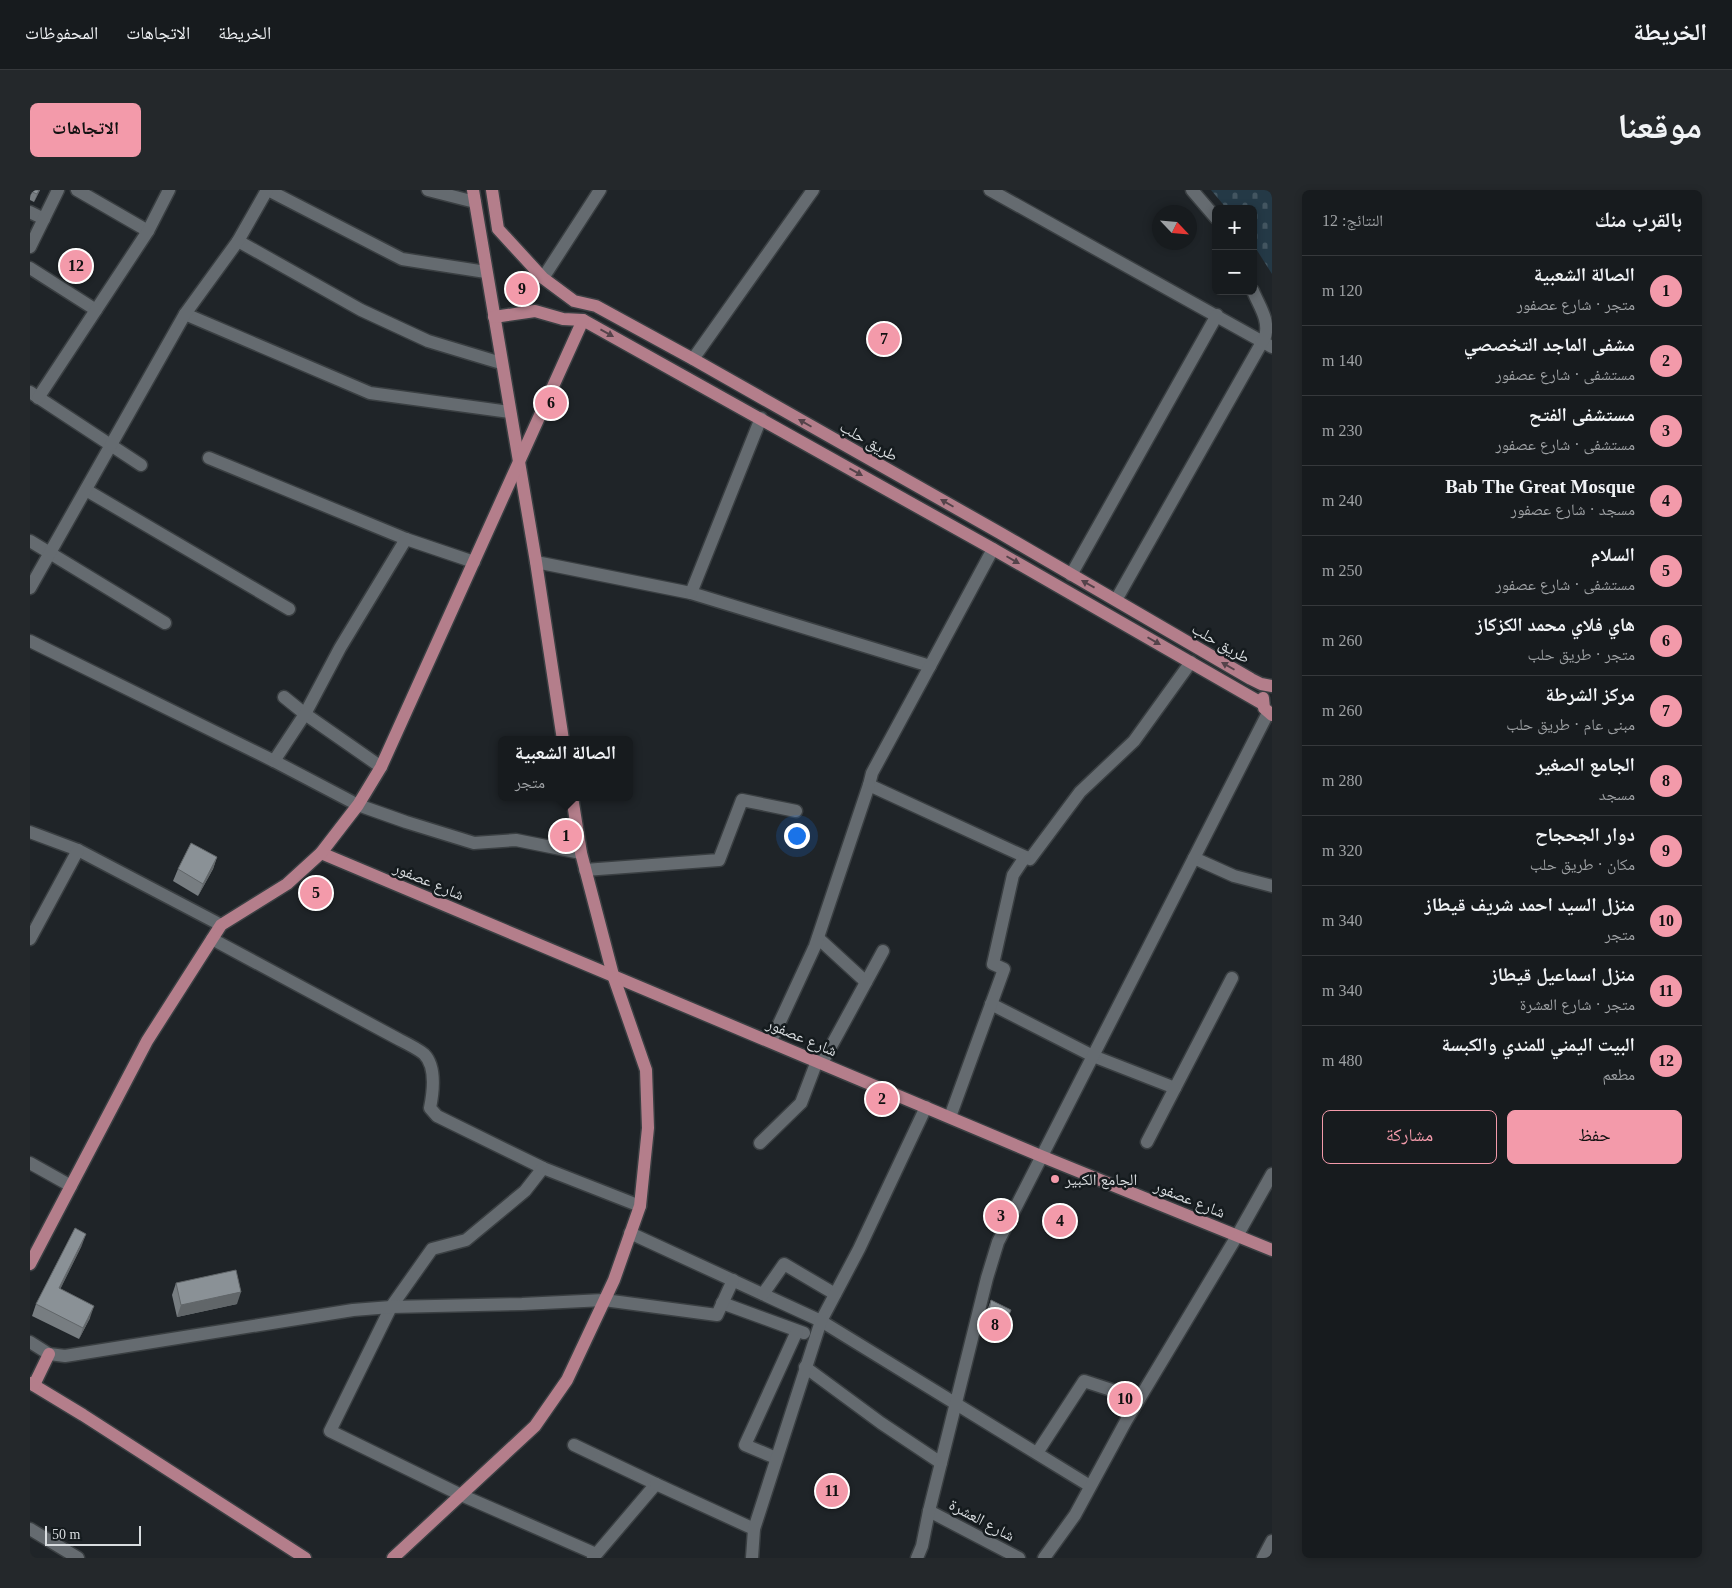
<!DOCTYPE html>
<html lang="ar">
<head>
<meta charset="utf-8">
<style>
	:root { --surface:#171b1e; --page:#24282b; --text:#f1f3f6; --muted:#9ea1a4; --line:#36393c; --accent:#f39aaa }
	body { margin:0; font-family:"Times New Roman","Noto Naskh Arabic",serif; background:var(--page); color:var(--text); direction:rtl }
	.controls { position:absolute; right:15px; top:15px; display:grid; overflow:hidden; border-radius:8px; box-shadow:0 2px 8px #0003 }
	.controls button { width:45px; height:45px; display:grid; place-items:center; padding:0; border:0; border-bottom:1px solid var(--line); background:var(--surface); color:var(--text); font:25px sans-serif }
	.compass { position:absolute; left:1122px; top:15px; width:45px; height:45px; border-radius:50%; background:var(--surface); box-shadow:0 2px 8px #0003; rotate:116deg }
	.scale { position:absolute; left:15px; bottom:12px; width:96px; box-sizing:border-box; padding-left:5px; border:2px solid #d9dde0; border-top:0; font-size:14px; line-height:18px; white-space:nowrap; color:#d9dde0; -webkit-text-stroke:4px #151b1e; paint-order:stroke }
	.you { position:absolute; left:766px; top:645px; width:18px; height:18px; margin:-12px; border:4px solid #fff; border-radius:50%; background:#1a73e8; box-shadow:0 0 0 8px #1a73e833 }
	.badge { display:grid; place-items:center; width:32px; height:32px; border-radius:50%; background:var(--accent); color:#111; font-size:16px; font-weight:700 }
	.pin { position:absolute; translate:-50% -50%; border:2px solid #fff; box-shadow:0 1px 5px #0006 }
	.popup { position:absolute; left:468px; top:546px; width:135px; height:65px; box-sizing:border-box; display:grid; place-content:center; border-radius:8px; background:var(--surface); filter:drop-shadow(0 1px 4px #0005); font-size:16px; white-space:nowrap; color:var(--muted) }
	.popup b { font-size:19px; color:var(--text) }
	.popup::after { content:''; position:absolute; left:50%; top:100%; margin-left:-10px; border:10px solid transparent; border-top-color:var(--surface) }
	.list { margin:0; padding:0; list-style:none }
	h2 { display:flex; justify-content:space-between; align-items:center; height:65px; margin:0; padding:0 20px; font-size:21px }
	h2 small { font-size:16px; font-weight:400; color:var(--muted) }
	.list li { display:grid; grid-template-columns:32px 1fr auto; gap:15px; align-items:center; box-sizing:border-box; height:70px; padding:0 20px; border-top:1px solid var(--line) }
	.list b { display:block; font-size:19px; white-space:nowrap }
	.list p { margin:0; font-size:16px; white-space:nowrap; color:var(--muted) }
	.list em { font-size:16px; font-style:normal; color:var(--muted) }
	.actions { display:flex; gap:10px; padding:15px 20px }
	.actions a { flex:1; padding:11px 0; border:1px solid var(--accent); border-radius:8px; text-align:center; font-size:18px; color:var(--accent) }
	.actions .main { background:var(--accent); color:#111 }
	.map { position:relative; flex:none; width:1242px; height:1368px; overflow:hidden; direction:ltr; border-radius:8px }
	header { display:flex; align-items:center; gap:30px; box-sizing:border-box; height:70px; padding:0 25px; background:var(--surface); border-bottom:1px solid var(--line) }
	header strong { font-size:24px }
	nav { display:flex; gap:28px; margin-inline-start:auto; font-size:18px }
	.intro { display:flex; align-items:center; justify-content:space-between; box-sizing:border-box; height:120px; padding:0 30px }
	h1 { margin:0; font-size:35px }
	.button { padding:12px 22px; border-radius:8px; background:var(--accent); color:#111; font-size:18px; font-weight:700 }
	main { display:flex; gap:30px; padding:0 30px }
	aside { flex:1; background:var(--surface); border-radius:8px; box-shadow:0 2px 8px #0003 }
	.map>svg:first-child { display:block }
	.cemetery { fill:url(#cemetery-stones) }
	.lines { fill:none; stroke-linecap:round; stroke-linejoin:round }
	.minor-casing { stroke:#3a3f42; stroke-width:15 }
	.major-casing { stroke:#3a3f42; stroke-width:15 }
	.minor { stroke:#656b70; stroke-width:12 }
	.major { stroke:#b47e8b; stroke-width:12 }
	.wall { fill:#777d81 }
	.shaded-wall { fill:#616669 }
	.building { fill:#8a9196; stroke:#616669 }
	.oneway { fill:#55434a }
	.poi-dot { fill:#f39aaa; stroke:#151b1e; stroke-width:2 }
	.labels { text-anchor:middle; dominant-baseline:central; stroke-width:5; stroke-linejoin:round; paint-order:stroke }
	.street-label { font-size:16px; fill:#d9dde0; stroke:#151b1e }
	.poi-label { font-size:16px; fill:#d9dde0; stroke:#151b1e; text-anchor:start }
</style>
</head>
<body>
<header>
<strong>الخريطة</strong>
<nav><a>الخريطة</a><a>الاتجاهات</a><a>المحفوظات</a></nav>
</header>
<div class="intro"><h1>موقعنا</h1><a class="button">الاتجاهات</a></div>
<main>
<aside>
<h2>بالقرب منك<small>النتائج: 12</small></h2>
<ul class="list">
<li><span class="badge">1</span><div><b>الصالة الشعبية</b><p>متجر · شارع عصفور</p></div><em>120 m</em></li>
<li><span class="badge">2</span><div><b>مشفى الماجد التخصصي</b><p>مستشفى · شارع عصفور</p></div><em>140 m</em></li>
<li><span class="badge">3</span><div><b>مستشفى الفتح</b><p>مستشفى · شارع عصفور</p></div><em>230 m</em></li>
<li><span class="badge">4</span><div><b>Bab The Great Mosque</b><p>مسجد · شارع عصفور</p></div><em>240 m</em></li>
<li><span class="badge">5</span><div><b>السلام</b><p>مستشفى · شارع عصفور</p></div><em>250 m</em></li>
<li><span class="badge">6</span><div><b>هاي فلاي محمد الكزكاز</b><p>متجر · طريق حلب</p></div><em>260 m</em></li>
<li><span class="badge">7</span><div><b>مركز الشرطة</b><p>مبنى عام · طريق حلب</p></div><em>260 m</em></li>
<li><span class="badge">8</span><div><b>الجامع الصغير</b><p>مسجد</p></div><em>280 m</em></li>
<li><span class="badge">9</span><div><b>دوار الجحجاح</b><p>مكان · طريق حلب</p></div><em>320 m</em></li>
<li><span class="badge">10</span><div><b>منزل السيد احمد شريف قيطاز</b><p>متجر</p></div><em>340 m</em></li>
<li><span class="badge">11</span><div><b>منزل اسماعيل قيطاز</b><p>متجر · شارع العشرة</p></div><em>340 m</em></li>
<li><span class="badge">12</span><div><b>البيت اليمني للمندي والكبسة</b><p>مطعم</p></div><em>480 m</em></li>
</ul>
<div class="actions"><a class="main">حفظ</a><a>مشاركة</a></div>
</aside>
<div class="map">
<svg width="1242" height="1368" viewBox="0 0 1242 1368">
	<defs>
		<pattern id="cemetery-stones" width="16" height="16" patternUnits="userSpaceOnUse" patternTransform="scale(1.25)"><rect width="16" height="16" fill="#243946"/><path d="M2 7V4a2 2 0 0 1 4 0v3zM10 15v-3a2 2 0 0 1 4 0v3z" fill="#435560"/></pattern>
	</defs>
	<rect width="100%" height="100%" fill="#1f2428"/>
	<!-- cemetery -->
	<path class="cemetery" d="M 1181,0 L 1242,0 L 1242,84 L 1223,54 L 1223,19 L 1197,19 Z"/>
	<g class="lines">
		<defs>
			<g id="minor">
				<path d="M 47,0 L 118,41"/>
				<path d="M 238,0 L 372,69 L 456,82"/>
				<path d="M 398,0 L 445,12"/>
				<path d="M 960,0 L 1242,157"/>
				<path d="M 1162,0 L 1186,28"/>
				<path d="M 0,22 L 14,29"/>
				<path d="M 208,51 L 331,120 L 398,151 L 471,173"/>
				<path d="M 0,57 L 28,0"/>
				<path d="M 0,78 L 66,120"/>
				<path d="M 513,88 L 570,0"/>
				<path d="M 155,124 L 340,203 L 480,222"/>
				<path d="M 663,169 L 783,0"/>
				<path d="M 0,202 L 111,275"/>
				<path d="M 8,208 L 118,41 L 139,0"/>
				<path d="M 179,268 L 376,349 L 444,372"/>
				<path d="M 56,300 L 259,419"/>
				<path d="M 0,351 L 135,433"/>
				<path d="M 506,372 L 661,403 L 900,476 L 963,359"/>
				<path d="M 1041,385 L 1187,125"/>
				<path d="M 0,398 L 155,124 L 208,51 L 237,0"/>
				<path d="M 661,403 L 731,228"/>
				<path d="M 1086,410 L 1235,147 C 1240,130 1229,116 1223,101"/>
				<path d="M 0,451 L 244,571 L 328,615 L 376,632 L 444,653 L 486,650 L 551,663"/>
				<path d="M 900,476 L 842,583 L 839,595 L 1000,669 L 1050,602 L 1104,551 L 1161,472"/>
				<path d="M 254,507 L 275,524 L 351,577"/>
				<path d="M 244,571 L 275,524 L 310,458 L 376,349"/>
				<path d="M 0,642 L 48,660 L 191,735"/>
				<path d="M 1164,668 L 1204,686 L 1242,696"/>
				<path d="M 555,680 L 689,670 L 712,610 L 766,621"/>
				<path d="M 788,748 L 836,792"/>
				<path d="M 0,749 L 48,660"/>
				<path d="M 182,749 L 370,850 C 378,854 388,859 394,864 C 407,877 403,903 400,918 L 407,926 L 513,978 L 610,1016"/>
				<path d="M 961,814 L 1063,866 L 1145,898"/>
				<path d="M 741,851 L 785,756 L 839,595"/>
				<path d="M 792,873 L 853,761"/>
				<path d="M 920,927 L 974,779 L 963,774 L 983,685 L 995,667"/>
				<path d="M 1117,952 L 1202,788"/>
				<path d="M 730,953 L 771,913 L 787,871"/>
				<path d="M 0,973 L 41,996"/>
				<path d="M 513,978 L 495,1001 L 436,1050 L 402,1059 L 361,1117 L 300,1241 L 431,1305 L 566,1364"/>
				<path d="M 600,1043 L 791,1131 L 1060,1296"/>
				<path d="M 733,1104 L 754,1074 L 805,1104"/>
				<path d="M 692,1113 L 774,1143"/>
				<path d="M 0,1152 L 19,1164 L 35,1166 L 323,1120 L 361,1117 L 492,1114 L 574,1110 L 687,1125 L 703,1090"/>
				<path d="M 775,1177 L 851,1233 L 911,1273"/>
				<path d="M 544,1255 L 626,1294 L 563,1368"/>
				<path d="M 1007,1263 L 1054,1191 L 1109,1209"/>
				<path d="M 746,1268 L 715,1255 L 767,1141"/>
				<path d="M 626,1294 L 724,1339"/>
				<path d="M 899,1321 L 989,1368"/>
				<path d="M 0,1339 L 48,1368"/>
				<path d="M 722,1368 L 724,1339 L 791,1131 L 829,1059 L 896,917"/>
				<path d="M 887,1368 L 892,1356 L 899,1321 L 957,1088 L 968,1052 L 1238,523"/>
				<path d="M 1014,1368 L 1045,1325 L 1096,1231 L 1207,1046 L 1242,984"/>
				<path d="M 1233,1368 L 1242,1351"/>
			</g>
			<g id="major">
				<path d="M 443,0 L 506,372 L 533,550"/>
				<path d="M 462,0 L 468,39 L 513,88 L 544,111 L 566,116 L 663,169 L 970,343 L 1221,489 L 1231,494 L 1242,496"/>
				<path d="M 464,127 L 505,121 L 533,129 L 553,130 L 963,359 L 1233,514"/>
				<path d="M 1233,508 L 1234,518 L 1242,525"/>
				<path d="M 291,663 L 1011,966 L 1242,1060"/>
				<path d="M 0,1074 L 117,851 L 191,735 L 257,694 L 291,663 L 328,615 L 351,577 L 553,130"/>
				<path d="M 0,1193 L 53,1225 L 275,1368"/>
				<path d="M 4,1195 L 19,1164"/>
				<path d="M 363,1368 L 505,1236 L 537,1190 L 584,1090 L 610,1016 L 618,938 L 616,880 L 583,785 L 551,663 L 542,607"/>
			</g>
		</defs>
		<!-- minor casing -->
		<use href="#minor" class="minor-casing"/>
		<!-- major casing -->
		<use href="#major" class="major-casing"/>
		<!-- minor -->
		<use href="#minor" class="minor"/>
		<!-- major -->
		<use href="#major" class="major"/>
	</g>
	<!-- wall -->
	<g class="wall">
		<path d="M 0,0 L 10,0 L 4,12 L 0,10 Z"/>
		<path d="M 187,667 L 183,679 L 168,706 L 143,691 L 148,679 Z"/>
		<path d="M 52,1055 L 30,1099 L 60,1128 L 49,1149 L 2,1126 L 6,1114 Z"/>
		<path d="M 146,1093 L 207,1114 L 147,1127 L 142,1105 Z"/>
		<path d="M 961,1110 L 972,1142 L 969,1142 L 966,1149 L 953,1142 L 958,1118 Z"/>
	</g>
	<!-- shaded-wall -->
	<g class="shaded-wall">
		<path d="M 9,0 L 10,0 L 4,12 L 7,4 Z"/>
		<path d="M 187,667 L 183,679 L 168,706 L 173,694 Z"/>
		<path d="M 56,1044 L 52,1055 L 25,1110 L 29,1098 Z"/>
		<path d="M 211,1102 L 207,1114 L 147,1127 L 151,1115 Z"/>
		<path d="M 64,1116 L 60,1128 L 49,1149 L 53,1138 Z"/>
		<path d="M 981,1120 L 972,1142 L 969,1142 L 966,1149 L 971,1135 Z"/>
	</g>
	<!-- building -->
	<g class="building">
		<path d="M 0,0 L 9,0 L 7,4 L 0,1 Z"/>
		<path d="M 161,653 L 187,667 L 173,694 L 148,679 Z"/>
		<path d="M 45,1038 L 56,1044 L 29,1098 L 64,1116 L 53,1138 L 6,1114 Z"/>
		<path d="M 206,1080 L 211,1102 L 151,1115 L 146,1093 Z"/>
		<path d="M 961,1110 L 981,1120 L 975,1134 L 971,1135 L 969,1141 L 956,1134 Z"/>
	</g>
	<!-- one-way arrows -->
	<defs><path id="oneway-solid" d="M-6-.8H1V-3.2L6.5 0L1 3.2V.8H-6Z" transform="scale(1.25)"/></defs>
	<g class="oneway">
		<use href="#oneway-solid" transform="translate(577 143) rotate(29)"/>
		<use href="#oneway-solid" transform="translate(775 233) rotate(-150)"/>
		<use href="#oneway-solid" transform="translate(826 282) rotate(29)"/>
		<use href="#oneway-solid" transform="translate(917 313) rotate(-150)"/>
		<use href="#oneway-solid" transform="translate(983 370) rotate(30)"/>
		<use href="#oneway-solid" transform="translate(1058 394) rotate(-151)"/>
		<use href="#oneway-solid" transform="translate(1124 451) rotate(30)"/>
		<use href="#oneway-solid" transform="translate(1198 476) rotate(-150)"/>
	</g>
	<!-- markers -->
	<circle class="poi-dot" cx="1025" cy="989" r="5"/>
	<g class="labels">
		<!-- street labels -->
		<g class="street-label">
			<text transform="translate(839 251) rotate(30)">طريق حلب</text>
			<text transform="translate(1191 453) rotate(30)">طريق حلب</text>
			<text transform="translate(399 691) rotate(23)">شارع عصفور</text>
			<text transform="translate(772 847) rotate(23)">شارع عصفور</text>
			<text transform="translate(1160 1009) rotate(22)">شارع عصفور</text>
			<text transform="translate(952 1330) rotate(28)">شارع العشرة</text>
		</g>
		<!-- poi labels -->
		<g class="poi-label">
			<text x="1035" y="989">الجامع الكبير</text>
		</g>
	</g>
</svg>
<div class="controls">
<button>+</button>
<button>−</button>
</div>
<svg class="compass" viewBox="-18 -18 36 36"><path d="M0-13l5 13h-10z" fill="#e53935"/><path d="M0 13l5-13h-10z" fill="#9ea1a4"/></svg>
<div class="scale">50 m</div>
<div class="you"></div>
<div class="pin badge" style="left:536px;top:646px">1</div>
<div class="popup"><b>الصالة الشعبية</b>متجر</div>
<div class="pin badge" style="left:852px;top:909px">2</div>
<div class="pin badge" style="left:971px;top:1026px">3</div>
<div class="pin badge" style="left:1030px;top:1031px">4</div>
<div class="pin badge" style="left:286px;top:703px">5</div>
<div class="pin badge" style="left:521px;top:213px">6</div>
<div class="pin badge" style="left:854px;top:149px">7</div>
<div class="pin badge" style="left:965px;top:1135px">8</div>
<div class="pin badge" style="left:492px;top:99px">9</div>
<div class="pin badge" style="left:1095px;top:1209px">10</div>
<div class="pin badge" style="left:802px;top:1301px">11</div>
<div class="pin badge" style="left:46px;top:76px">12</div>
</div>
</main>
</body>
</html>
